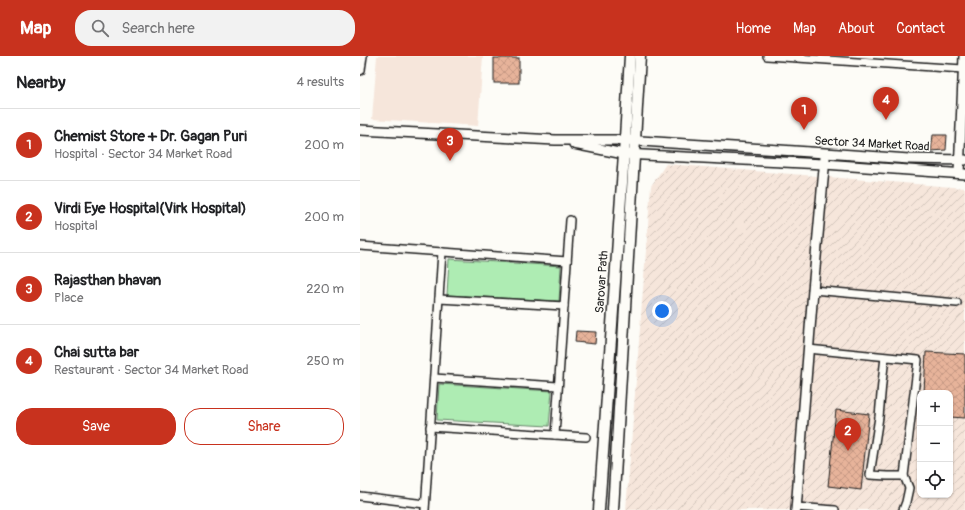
<!DOCTYPE html>
<html lang="en">
<head>
<meta charset="utf-8">
<style>
	:root { --surface:#fff; --page:#f2f2f2; --text:#202124; --muted:#757577; --line:#e0e0e0; --accent:#c8321e }
	body { margin:0; font-family:Pangolin,sans-serif; background:var(--page); color:var(--text) }
	.controls { position:absolute; right:12px; bottom:12px; display:grid; overflow:hidden; border-radius:8px; box-shadow:0 1px 3px #0004 }
	.controls button { width:36px; height:36px; display:grid; place-items:center; padding:0; border:0; border-bottom:1px solid var(--line); background:var(--surface); color:var(--text); font:20px sans-serif }
	.you { position:absolute; left:302px; top:255px; width:14px; height:14px; margin:-10px; border:3px solid #fff; border-radius:50%; background:#1a73e8; box-shadow:0 0 0 6px #1a73e833 }
	.badge { display:grid; place-items:center; width:26px; height:26px; border-radius:50%; background:var(--accent); color:#fff; font-size:13px; font-weight:700 }
	.pin { position:absolute; translate:-50% -33px; filter:drop-shadow(0 1px 2px #0008) }
	.pin::after { content:''; position:absolute; top:21px; width:14px; height:12px; background:inherit; clip-path:polygon(0 0,100% 0,50% 100%) }
	.list { margin:0; padding:0; list-style:none }
	h2 { display:flex; justify-content:space-between; align-items:center; height:52px; margin:0; padding:0 16px; font-size:17px }
	h2 small { font-size:13px; font-weight:400; color:var(--muted) }
	.list li { display:grid; grid-template-columns:26px 1fr auto; gap:12px; align-items:center; box-sizing:border-box; height:72px; padding:0 16px; border-top:1px solid var(--line) }
	.list b { display:block; font-size:15px; white-space:nowrap }
	.list p { margin:0; font-size:13px; white-space:nowrap; color:var(--muted) }
	.list em { font-size:13px; font-style:normal; color:var(--muted) }
	.actions { display:flex; gap:8px; padding:12px 16px }
	.actions a { flex:1; padding:9px 0; border:1px solid var(--accent); border-radius:16px; text-align:center; font-size:14px; color:var(--accent) }
	.actions .main { background:var(--accent); color:#fff }
	.icon { flex:none; width:22px; height:22px; fill:none; stroke:currentColor; stroke-width:2; stroke-linecap:round; stroke-linejoin:round }
	.map { position:relative; flex:none; width:605px; height:454px; overflow:hidden }
	header { display:flex; align-items:center; gap:24px; box-sizing:border-box; height:56px; padding:0 20px; background:var(--accent); color:#fff }
	header strong { font-size:19px }
	nav { display:flex; gap:22px; margin-inline-start:auto; font-size:14px }
	.search { width:280px; height:36px; background:var(--page); display:flex; align-items:center; gap:10px; box-sizing:border-box; padding:0 14px; border-radius:16px; color:var(--muted); font-size:15px }
	main { display:flex }
	aside { flex:1; background:var(--surface) }
	.map>svg:first-child { display:block }
	.built { fill:#f6e6db }
	.industrial { fill:url(#industrial-furrows); fill-rule:evenodd }
	.park { fill:#aeecb3; stroke:#658468 }
	.building { fill:url(#building-cross-hatch); stroke:#1c1c1c }
	.lines { fill:none; stroke-linecap:round; stroke-linejoin:round }
	.minor-casing { stroke:#1c1c1c; stroke-width:10 }
	.tertiary-casing { stroke:#1c1c1c; stroke-width:12 }
	.secondary-casing { stroke:#1c1c1c; stroke-width:13 }
	.minor { stroke:#fdfcf7; stroke-width:7 }
	.tertiary { stroke:#fdfcf7; stroke-width:9 }
	.secondary { stroke:#fdfcf7; stroke-width:10 }
	.labels { text-anchor:middle; dominant-baseline:central; stroke-width:3; stroke-linejoin:round; paint-order:stroke }
	.street-label { font-size:12px; fill:#1c1c1c; stroke:#fdfcf7 }
</style>
</head>
<body>
<header>
<strong>Map</strong>
<div class="search"><svg class="icon" aria-label="search" viewBox="0 0 24 24"><circle cx="10" cy="10" r="6"/><path d="M15 15l6 6"/></svg>Search here</div>
<nav><a>Home</a><a>Map</a><a>About</a><a>Contact</a></nav>
</header>
<main>
<aside>
<h2>Nearby<small>4 results</small></h2>
<ul class="list">
<li><span class="badge">1</span><div><b>Chemist Store + Dr. Gagan Puri</b><p>Hospital · Sector 34 Market Road</p></div><em>200 m</em></li>
<li><span class="badge">2</span><div><b>Virdi Eye Hospital(Virk Hospital)</b><p>Hospital</p></div><em>200 m</em></li>
<li><span class="badge">3</span><div><b>Rajasthan bhavan</b><p>Place</p></div><em>220 m</em></li>
<li><span class="badge">4</span><div><b>Chai sutta bar</b><p>Restaurant · Sector 34 Market Road</p></div><em>250 m</em></li>
</ul>
<div class="actions"><a class="main">Save</a><a>Share</a></div>
</aside>
<div class="map">
<svg width="605" height="454" viewBox="0 0 605 454">
	<defs>
		<pattern id="industrial-furrows" width="10" height="10" patternUnits="userSpaceOnUse"><rect width="10" height="10" fill="#f6e6db"/><path d="M-1 1l2-2M0 10L10 0M9 11l2-2" fill="none" stroke="#d2c5bb"/></pattern>
		<pattern id="building-cross-hatch" width="8" height="8" patternUnits="userSpaceOnUse"><rect width="8" height="8" fill="#e7b39a"/><path d="M0 0l8 8M0 8l8-8" fill="none" stroke="#c69984"/></pattern>
	</defs>
	<rect width="100%" height="100%" fill="#fdfcf7"/>
	<filter id="ink" filterUnits="userSpaceOnUse"><feTurbulence type="fractalNoise" baseFrequency=".025" numOctaves="2"/><feDisplacementMap in="SourceGraphic" scale="8" xChannelSelector="R" yChannelSelector="G"/><feConvolveMatrix kernelMatrix="1 2 1 2 8 2 1 2 1" color-interpolation-filters="sRGB"/></filter>
	<g filter="url(#ink)">
		<!-- built -->
		<path class="built" d="M 17,0 L 123,0 L 118,70 L 12,63 Z"/>
		<!-- industrial -->
		<path class="industrial" d="M 306,108 L 605,132 L 605,454 L 266,454 L 291,130 ZM 560,337 L 590,337 L 590,439 L 560,439 Z"/>
		<!-- park -->
		<g class="park">
			<path d="M 89,203 L 201,210 L 199,245 L 87,239 Z"/>
			<path d="M 79,328 L 192,335 L 189,370 L 77,364 Z"/>
		</g>
		<!-- building -->
		<g class="building">
			<rect x="134" y="2" width="25" height="25"/>
			<path d="M 573,79 L 587,79 L 586,94 L 571,95 Z"/>
			<path d="M 216,275 L 236,276 L 235,288 L 215,286 Z"/>
			<path d="M 566,296 L 605,298 L 605,362 L 590,361 L 590,337 L 564,337 Z"/>
			<path d="M 476,354 L 509,358 L 501,434 L 468,430 Z"/>
		</g>
		<g class="lines">
			<defs>
				<g id="minor">
					<path d="M 407,0 L 603,13"/>
					<path d="M 0,190 L 207,205"/>
					<path d="M 453,234 L 597,247"/>
					<path d="M 79,243 L 204,250"/>
					<path d="M 448,293 L 558,304 L 544,420 L 527,420 L 510,419 L 519,361 L 522,327 L 525,301"/>
					<path d="M 74,322 L 198,330"/>
					<path d="M 70,371 L 226,381"/>
					<path d="M 195,379 L 210,164"/>
					<path d="M 0,440 L 65,448"/>
					<path d="M 436,451 L 475,454"/>
					<path d="M 65,454 L 82,196"/>
					<path d="M 543,454 L 546,446 L 549,432 L 544,420"/>
				</g>
				<g id="tertiary">
					<path d="M 0,14 L 2,0"/>
					<path d="M 0,74 L 195,84 L 265,84 L 465,97 L 549,103 L 605,104"/>
					<path d="M 214,88 L 264,98 L 464,108 L 605,118"/>
					<path d="M 599,117 L 604,0"/>
					<path d="M 436,454 L 453,234 L 465,102"/>
				</g>
				<g id="secondary">
					<path d="M 239,454 L 264,98 L 270,0"/>
					<path d="M 253,454 L 280,0"/>
				</g>
			</defs>
			<!-- minor casing -->
			<use href="#minor" class="minor-casing"/>
			<!-- tertiary casing -->
			<use href="#tertiary" class="tertiary-casing"/>
			<!-- secondary casing -->
			<use href="#secondary" class="secondary-casing"/>
			<!-- minor -->
			<use href="#minor" class="minor"/>
			<!-- tertiary -->
			<use href="#tertiary" class="tertiary"/>
			<!-- secondary -->
			<use href="#secondary" class="secondary"/>
		</g>
	</g>
	<g class="labels">
		<!-- street labels -->
		<g class="street-label">
			<text transform="translate(512 88) rotate(3)">Sector 34 Market Road</text>
			<text transform="translate(242 226) rotate(-86)">Sarovar Path</text>
		</g>
	</g>
</svg>
<div class="controls">
<button>+</button>
<button>−</button>
<button><svg class="icon" aria-label="locate" viewBox="0 0 24 24"><circle cx="12" cy="12" r="6"/><path d="M12 2v4M12 18v4M2 12h4M18 12h4"/></svg></button>
</div>
<div class="you"></div>
<div class="pin badge" style="left:444px;top:74px">1</div>
<div class="pin badge" style="left:488px;top:395px">2</div>
<div class="pin badge" style="left:90px;top:105px">3</div>
<div class="pin badge" style="left:526px;top:64px">4</div>
</div>
</main>
</body>
</html>
